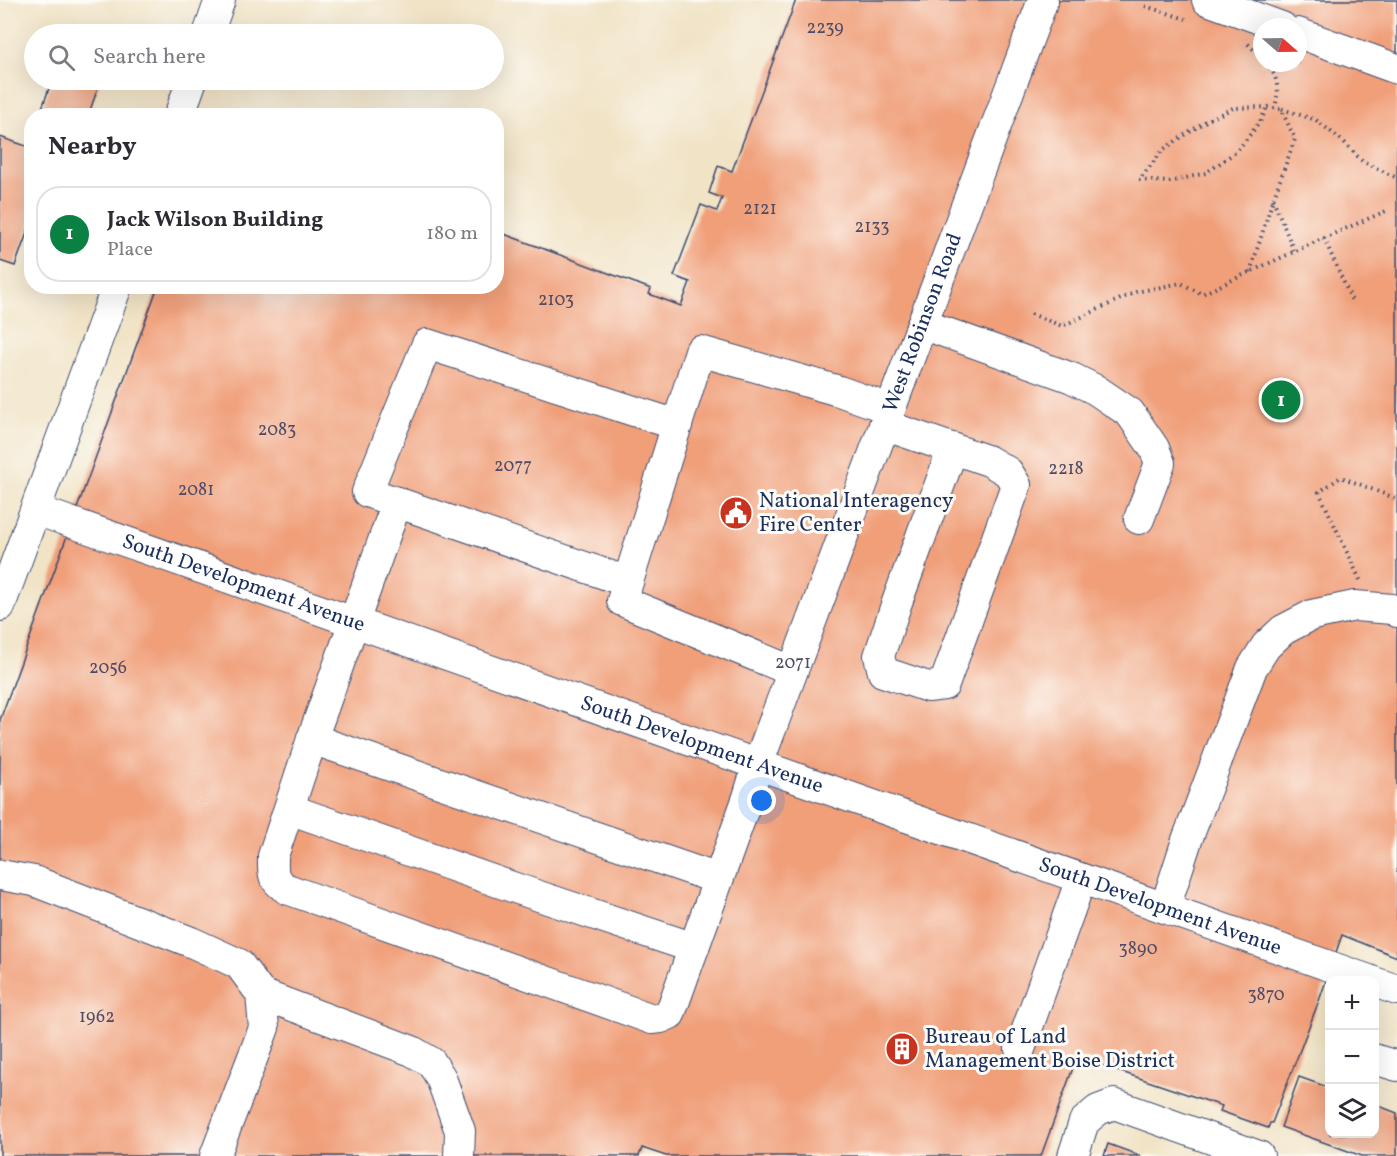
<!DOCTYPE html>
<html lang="en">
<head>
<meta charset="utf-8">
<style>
	:root { --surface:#fff; --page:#f2f2f3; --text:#2b2b33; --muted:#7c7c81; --line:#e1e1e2; --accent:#0b8043 }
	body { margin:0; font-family:Vollkorn,serif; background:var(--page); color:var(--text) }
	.controls { position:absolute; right:18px; bottom:18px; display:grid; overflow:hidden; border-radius:12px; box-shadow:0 6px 24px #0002 }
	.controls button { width:54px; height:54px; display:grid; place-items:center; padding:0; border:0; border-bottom:2px solid var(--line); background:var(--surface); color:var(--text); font:30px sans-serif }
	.compass { position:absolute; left:1253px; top:18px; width:54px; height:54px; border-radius:50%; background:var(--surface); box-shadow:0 6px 24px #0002; rotate:110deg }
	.you { position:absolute; left:762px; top:801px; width:21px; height:21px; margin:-15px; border:4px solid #fff; border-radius:50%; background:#1a73e8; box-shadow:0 0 0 9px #1a73e833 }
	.badge { display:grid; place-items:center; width:39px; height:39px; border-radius:50%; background:var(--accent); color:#fff; font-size:20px; font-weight:700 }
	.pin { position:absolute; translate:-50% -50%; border:3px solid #fff; box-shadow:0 2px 6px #0006 }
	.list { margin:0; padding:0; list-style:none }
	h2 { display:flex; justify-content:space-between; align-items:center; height:78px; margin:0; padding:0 24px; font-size:26px }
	h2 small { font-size:20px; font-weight:400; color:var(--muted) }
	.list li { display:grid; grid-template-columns:39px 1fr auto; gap:18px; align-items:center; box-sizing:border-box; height:96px; margin:0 12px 12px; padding:0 12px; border:2px solid var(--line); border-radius:24px }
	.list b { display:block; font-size:22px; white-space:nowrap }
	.list p { margin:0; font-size:20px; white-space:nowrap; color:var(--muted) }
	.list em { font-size:20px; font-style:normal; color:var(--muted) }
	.icon { flex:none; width:33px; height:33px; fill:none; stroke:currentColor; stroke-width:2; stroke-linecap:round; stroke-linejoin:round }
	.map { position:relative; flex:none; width:1397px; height:1156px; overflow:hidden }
	.search { position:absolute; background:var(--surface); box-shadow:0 6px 24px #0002; left:24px; top:24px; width:480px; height:66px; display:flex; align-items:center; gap:15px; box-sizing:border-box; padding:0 21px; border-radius:33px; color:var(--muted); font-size:22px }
	.panel { position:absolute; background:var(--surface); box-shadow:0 6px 24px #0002; left:24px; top:108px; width:480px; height:186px; border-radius:24px }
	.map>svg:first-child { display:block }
	.building { fill:#f09f79; fill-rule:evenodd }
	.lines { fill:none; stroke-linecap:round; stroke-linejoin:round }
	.minor-casing { stroke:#3b4a6e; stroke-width:32 }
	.path { stroke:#3b4a6e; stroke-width:4; stroke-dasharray:1.5 4.5; stroke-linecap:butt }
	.minor { stroke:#fff; stroke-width:30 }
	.labels { text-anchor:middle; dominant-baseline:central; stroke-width:6; stroke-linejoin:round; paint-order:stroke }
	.number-label { font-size:18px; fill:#504b65 }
	.street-label { font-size:21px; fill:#1b2f5e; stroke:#fdfcf7 }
	.poi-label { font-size:21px; fill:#1b2f5e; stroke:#fdfcf7; text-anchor:start }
</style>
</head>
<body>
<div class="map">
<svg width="1397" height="1156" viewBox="0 0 1397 1156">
	<rect width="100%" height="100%" fill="#fdfcf7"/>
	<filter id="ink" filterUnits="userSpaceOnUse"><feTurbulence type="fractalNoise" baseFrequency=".0167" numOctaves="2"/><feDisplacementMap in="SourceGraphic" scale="12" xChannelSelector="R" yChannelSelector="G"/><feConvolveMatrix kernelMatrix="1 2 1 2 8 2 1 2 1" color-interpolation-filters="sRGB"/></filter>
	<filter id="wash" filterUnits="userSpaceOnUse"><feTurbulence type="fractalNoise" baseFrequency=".008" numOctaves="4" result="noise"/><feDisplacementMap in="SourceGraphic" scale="24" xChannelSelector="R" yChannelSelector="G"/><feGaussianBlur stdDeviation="1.35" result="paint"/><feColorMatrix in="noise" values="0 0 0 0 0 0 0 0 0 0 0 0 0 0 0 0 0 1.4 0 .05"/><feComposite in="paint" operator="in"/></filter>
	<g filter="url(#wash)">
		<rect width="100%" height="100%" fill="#f1e3c6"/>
		<g id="blocks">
			<!-- building -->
			<g class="building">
				<path d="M 796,0 L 1397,0 L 1397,957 L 1342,935 L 1320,998 L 1272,1123 L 1270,1123 L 1268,1128 L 1220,1111 L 1222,1106 L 1077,1057 L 1041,1156 L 666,1156 L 642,1148 L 639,1156 L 0,1156 L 0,720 L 158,286 L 496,286 L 496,231 L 651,289 L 649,294 L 681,306 L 690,282 L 674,276 L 701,205 L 717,211 L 722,198 L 709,193 L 718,166 L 732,171 ZM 1262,27 L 1298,27 L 1298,63 L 1262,63 Z"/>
				<path d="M 52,80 L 83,80 L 99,85 L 88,116 L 53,116 L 41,111 Z"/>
				<path d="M 0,137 L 32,148 L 32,219 L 15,266 L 0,261 Z"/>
				<path d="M 1299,1077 L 1330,1088 L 1330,1134 L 1374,1134 L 1374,1104 L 1397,1113 L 1397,1156 L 1362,1156 L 1281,1127 Z"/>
				<path d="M 1108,1144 L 1141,1156 L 1104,1156 Z"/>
			</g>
		</g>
	</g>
	<g filter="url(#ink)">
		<use href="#blocks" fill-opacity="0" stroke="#3b4a6e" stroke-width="1.5"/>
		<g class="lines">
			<defs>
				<g id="minor">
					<path d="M 1207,0 L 1282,27"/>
					<path d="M 1298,33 L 1397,69"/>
					<path d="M 208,34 L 220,0"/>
					<path d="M 179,116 L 192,80"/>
					<path d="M 922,324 L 1072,378 L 1096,390 L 1130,413 L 1154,448 L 1160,463 L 1139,519"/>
					<path d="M 884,425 L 989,461 L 1008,472 L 1016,485 L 944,685 L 928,687 L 883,672 L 879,656 L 896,605 L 953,448"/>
					<path id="s1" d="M 397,502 L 312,739 L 273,856 C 273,873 271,879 287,889 L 652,1019 L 661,1018 L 670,1014 L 748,797 L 758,764 L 1043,0"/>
					<path id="s2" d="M 36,510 L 1369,980"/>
					<path d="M 628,582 L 367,492 L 427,344 L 677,425"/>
					<path d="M 0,606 L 117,286"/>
					<path d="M 792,671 L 622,601 L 700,351 L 839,391 L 890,409"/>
					<path d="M 312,739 L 718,879"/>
					<path d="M 289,809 L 518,889 L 694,948"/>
					<path d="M 0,875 L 34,881 L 191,942 L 239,964 L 261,994 L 264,1028 L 215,1156"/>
					<path d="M 1165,908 L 1187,840 L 1252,668 L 1266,646 L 1283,630 L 1312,615 L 1355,606 L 1392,609 L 1397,612"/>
					<path d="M 1374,982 L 1397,990"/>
					<path d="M 261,994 L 412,1051 L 431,1062 L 441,1078 L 460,1131 L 459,1156"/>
					<path d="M 1020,1049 L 1081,879"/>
					<path d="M 1374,1059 L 1397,1066"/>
					<path d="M 1073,1156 L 1084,1122 L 1098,1110 L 1114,1104 L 1259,1156"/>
				</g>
			</defs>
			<!-- minor casing -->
			<use href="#minor" class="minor-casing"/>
			<!-- path -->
			<g class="path">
				<path d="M 1145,6 L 1186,19"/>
				<path d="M 1248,44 L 1262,58"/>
				<path d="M 1266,63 C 1279,77 1279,90 1275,108"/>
				<path d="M 1282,109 L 1316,120 L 1344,142 L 1362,161 L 1397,178"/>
				<path d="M 1273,199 L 1294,251"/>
				<path d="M 1324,238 L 1352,301"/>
				<path d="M 1250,272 L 1273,199 L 1295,139 L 1281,109 L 1267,107 L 1233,108 L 1206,121 L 1164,149 L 1139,180 L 1169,182 L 1206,173 L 1237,151 L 1260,122 L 1267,107"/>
				<path d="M 1031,314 L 1062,326 L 1136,292 L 1181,283 L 1202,294 L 1324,238 L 1386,211"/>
				<path d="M 1360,580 L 1319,492 L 1341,477 L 1397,499"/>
			</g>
			<!-- minor -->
			<use href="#minor" class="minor"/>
		</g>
	</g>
	<!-- icons -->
	<defs>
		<symbol id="civic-disc" viewBox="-11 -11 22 22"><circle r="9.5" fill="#c8321e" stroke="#fdfcf7"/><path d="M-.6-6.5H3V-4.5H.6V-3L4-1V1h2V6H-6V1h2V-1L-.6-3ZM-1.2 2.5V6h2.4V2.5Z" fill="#fff"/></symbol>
		<symbol id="building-disc" viewBox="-11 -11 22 22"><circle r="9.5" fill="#c8321e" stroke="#fdfcf7"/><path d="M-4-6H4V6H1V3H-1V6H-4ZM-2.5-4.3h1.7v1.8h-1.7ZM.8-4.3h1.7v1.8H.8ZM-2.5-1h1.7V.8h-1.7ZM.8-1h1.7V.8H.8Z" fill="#fff"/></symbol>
	</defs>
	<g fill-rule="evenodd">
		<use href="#civic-disc" x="717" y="494" width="38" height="38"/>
		<use href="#building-disc" x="883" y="1030" width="38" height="38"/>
	</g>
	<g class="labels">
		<!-- number labels -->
		<g class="number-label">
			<text x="825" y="28">2239</text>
			<text x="760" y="209">2121</text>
			<text x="872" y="227">2133</text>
			<text x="556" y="300">2103</text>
			<text x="277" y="430">2083</text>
			<text x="513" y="466">2077</text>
			<text x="1066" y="469">2218</text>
			<text x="196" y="490">2081</text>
			<text x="793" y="663">2071</text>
			<text x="108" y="668">2056</text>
			<text x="1138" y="949">3890</text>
			<text x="1266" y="995">3870</text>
			<text x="97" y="1017">1962</text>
		</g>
		<!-- street labels -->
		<g class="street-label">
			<text stroke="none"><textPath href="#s1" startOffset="1556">West Robinson Road</textPath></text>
			<text stroke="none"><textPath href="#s2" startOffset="220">South Development Avenue</textPath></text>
			<text stroke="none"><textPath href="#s2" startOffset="706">South Development Avenue</textPath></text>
			<text stroke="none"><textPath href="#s2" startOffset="1192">South Development Avenue</textPath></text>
		</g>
		<!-- poi labels -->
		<g class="poi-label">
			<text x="759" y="501">National Interagency<tspan x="759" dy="24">Fire Center</tspan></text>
			<text x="925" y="1037">Bureau of Land<tspan x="925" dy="24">Management Boise District</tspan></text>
		</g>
	</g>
</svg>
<div class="controls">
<button>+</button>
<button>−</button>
<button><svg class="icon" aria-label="layers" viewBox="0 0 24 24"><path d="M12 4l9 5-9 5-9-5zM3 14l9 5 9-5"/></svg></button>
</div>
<svg class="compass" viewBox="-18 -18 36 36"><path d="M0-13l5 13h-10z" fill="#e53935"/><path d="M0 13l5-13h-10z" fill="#7c7c81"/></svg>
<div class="you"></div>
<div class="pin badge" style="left:1281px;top:400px">1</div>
<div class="search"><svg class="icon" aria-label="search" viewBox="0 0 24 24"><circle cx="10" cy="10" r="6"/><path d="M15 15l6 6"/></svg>Search here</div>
<section class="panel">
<h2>Nearby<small></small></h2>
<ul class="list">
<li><span class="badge">1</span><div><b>Jack Wilson Building</b><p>Place</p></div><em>180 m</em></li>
</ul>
</section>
</div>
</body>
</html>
